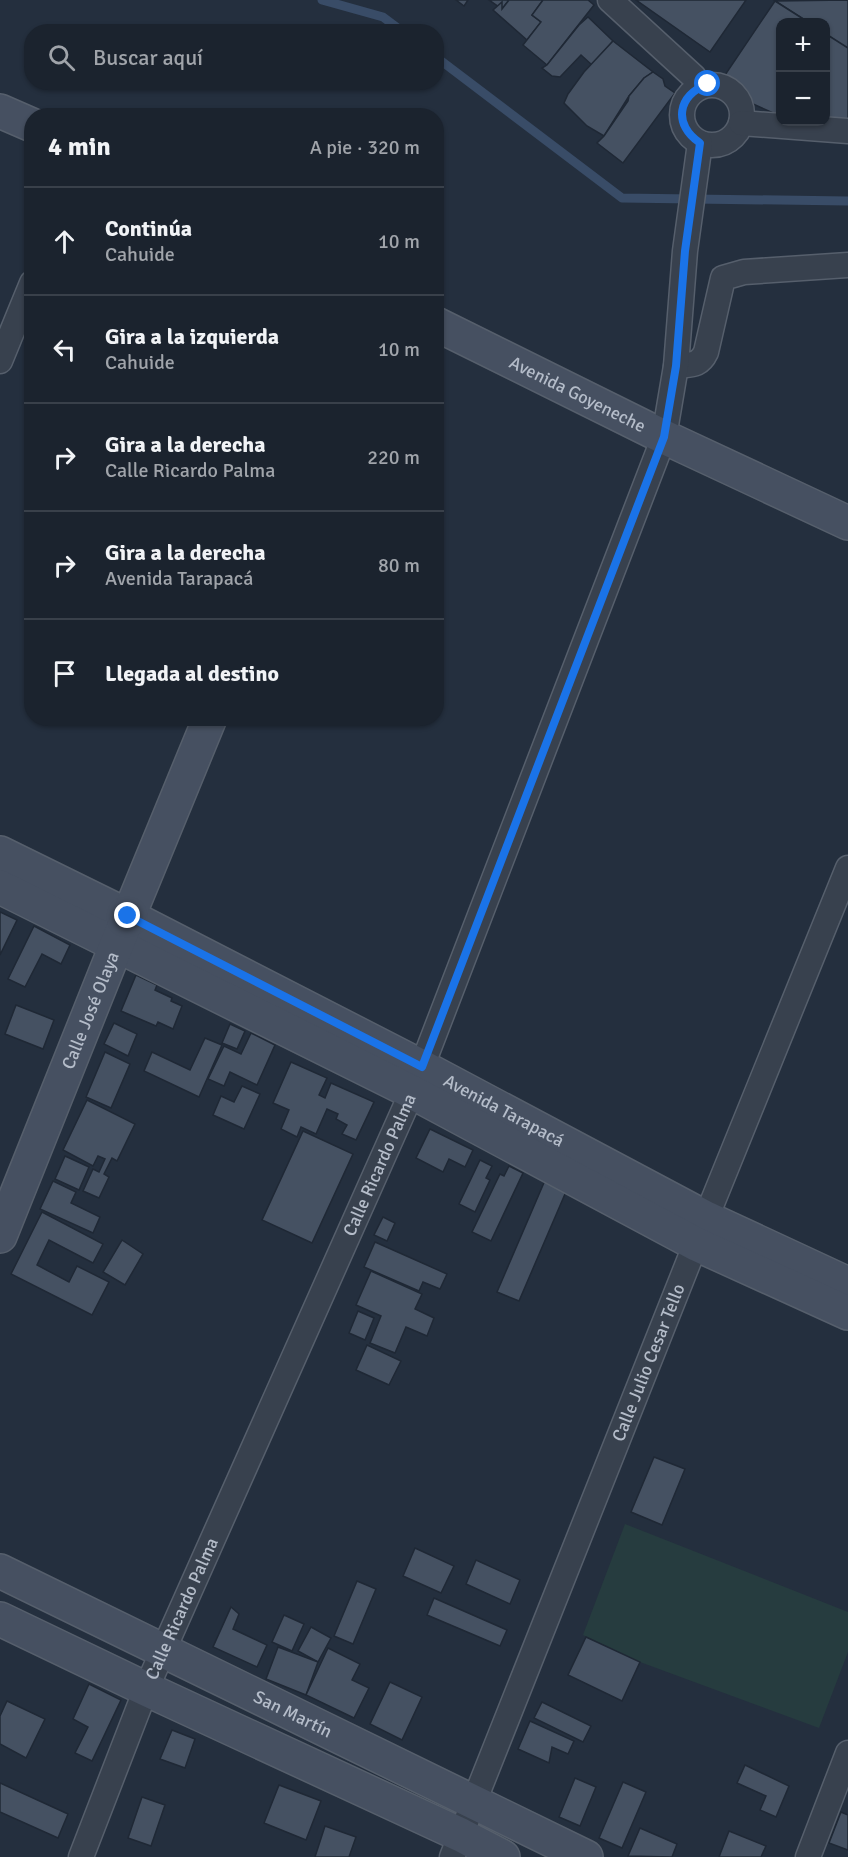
<!DOCTYPE html>
<html lang="es">
<head>
<meta charset="utf-8">
<style>
	:root { --surface:#1b232e; --page:#282f3a; --text:#f1f3f6; --muted:#a0a4aa; --line:#39404a }
	body { margin:0; font-family:Signika,sans-serif; background:var(--page); color:var(--text) }
	.controls { position:absolute; right:18px; top:18px; display:grid; overflow:hidden; border-radius:12px; box-shadow:0 2px 4px #0004 }
	.controls button { width:54px; height:54px; display:grid; place-items:center; padding:0; border:0; border-bottom:2px solid var(--line); background:var(--surface); color:var(--text); font:30px sans-serif }
	.stop { position:absolute; width:18px; height:18px; margin:-14px; border:4px solid #1a73e8; border-radius:50%; background:#fff }
	.stop.end { background:#1a73e8; border-color:#fff; box-shadow:0 2px 6px #0008 }
	.list { margin:0; padding:0; list-style:none }
	h2 { display:flex; justify-content:space-between; align-items:center; height:78px; margin:0; padding:0 24px; font-size:26px }
	h2 small { font-size:20px; font-weight:400; color:var(--muted) }
	.list li { display:grid; grid-template-columns:39px 1fr auto; gap:18px; align-items:center; box-sizing:border-box; height:108px; padding:0 24px; border-top:2px solid var(--line) }
	.list b { display:block; font-size:22px; white-space:nowrap }
	.list p { margin:0; font-size:20px; white-space:nowrap; color:var(--muted) }
	.list em { font-size:20px; font-style:normal; color:var(--muted) }
	.icon { flex:none; width:33px; height:33px; fill:none; stroke:currentColor; stroke-width:2; stroke-linecap:round; stroke-linejoin:round }
	.map { position:relative; flex:none; width:848px; height:1857px; overflow:hidden }
	.search { position:absolute; background:var(--surface); box-shadow:0 2px 4px #0004; left:24px; top:24px; width:420px; height:66px; display:flex; align-items:center; gap:15px; box-sizing:border-box; padding:0 21px; border-radius:24px; color:var(--muted); font-size:22px }
	.panel { position:absolute; background:var(--surface); box-shadow:0 2px 4px #0004; left:24px; top:108px; width:420px; height:618px; border-radius:24px }
	.map>svg:first-child { display:block }
	.green { fill:#263c3f }
	.lines { fill:none; stroke-linecap:round; stroke-linejoin:round }
	.stream { stroke:#394c67; stroke-width:9 }
	.building { fill:#455162; stroke:#1f2835; stroke-width:1.5 }
	.street-casing { stroke:#565f6c; stroke-width:27 }
	.secondary-casing { stroke:#565f6c; stroke-width:36 }
	.street { stroke:#38414e; stroke-width:24 }
	.secondary { stroke:#465061; stroke-width:33 }
	.route { stroke:#1a73e8; stroke-width:8 }
	.labels { text-anchor:middle; dominant-baseline:central; stroke-width:5; stroke-linejoin:round; paint-order:stroke }
	.street-label { font-size:18px; fill:#b4bcc9; stroke:#1d2633 }
</style>
</head>
<body>
<div class="map">
<svg width="848" height="1857" viewBox="0 0 848 1857">
	<rect width="100%" height="100%" fill="#242f3e"/>
	<!-- green -->
	<path class="green" d="M 625,1524 L 848,1612 L 848,1652 L 819,1728 L 640,1662 L 583,1635 Z"/>
	<g class="lines">
		<!-- stream -->
		<g class="stream">
			<path d="M 322,0 L 383,17 L 403,32"/>
			<path d="M 436,57 L 622,198 L 848,201"/>
		</g>
	</g>
	<!-- building -->
	<g class="building">
		<path d="M 456,0 L 468,0 L 464,6 Z"/>
		<path d="M 489,0 L 509,0 L 502,9 Z"/>
		<path d="M 509,0 L 543,0 L 532,15 L 541,22 L 527,40 L 493,10 L 502,2 L 502,9 Z"/>
		<path d="M 543,0 L 588,0 L 594,5 L 547,65 L 523,45 L 541,22 L 532,15 Z"/>
		<path d="M 636,0 L 746,0 L 710,52 Z"/>
		<path d="M 848,0 L 848,49 L 826,34 L 826,22 L 808,22 L 775,1 Z"/>
		<path d="M 775,1 L 808,22 L 780,22 L 780,116 L 753,104 L 747,91 L 725,75 Z"/>
		<path d="M 588,17 L 613,41 L 592,65 L 581,55 L 560,77 L 552,76 L 542,68 L 547,65 L 579,25 Z"/>
		<path d="M 826,34 L 848,48 L 848,129 L 826,122 Z"/>
		<path d="M 613,41 L 653,72 L 644,78 L 629,96 L 604,136 L 587,126 L 564,103 L 568,94 L 584,72 Z"/>
		<path d="M 653,72 L 663,79 L 665,86 L 675,93 L 623,163 L 597,143 L 604,136 L 628,101 L 629,96 L 644,78 Z"/>
		<path d="M 0,912 L 17,920 L 0,955 Z"/>
		<path d="M 34,926 L 70,945 L 61,964 L 42,954 L 25,987 L 8,979 Z"/>
		<path d="M 136,975 L 157,985 L 155,990 L 172,998 L 171,1001 L 182,1006 L 173,1029 L 158,1022 L 156,1026 L 121,1011 Z"/>
		<path d="M 16,1005 L 54,1020 L 43,1049 L 5,1034 Z"/>
		<path d="M 114,1023 L 137,1034 L 128,1056 L 104,1044 Z"/>
		<path d="M 230,1024 L 245,1031 L 237,1049 L 222,1043 Z"/>
		<path d="M 251,1033 L 275,1045 L 257,1085 L 230,1072 L 224,1086 L 208,1079 L 224,1046 L 241,1054 Z"/>
		<path d="M 205,1038 L 222,1045 L 199,1097 L 144,1071 L 152,1052 L 190,1070 Z"/>
		<path d="M 105,1052 L 130,1064 L 111,1108 L 86,1097 Z"/>
		<path d="M 291,1062 L 327,1078 L 319,1095 L 325,1098 L 331,1083 L 374,1102 L 356,1140 L 342,1134 L 347,1125 L 336,1119 L 338,1114 L 327,1109 L 316,1134 L 301,1127 L 297,1137 L 281,1129 L 289,1110 L 273,1103 Z"/>
		<path d="M 242,1086 L 260,1094 L 244,1129 L 213,1115 L 221,1096 L 234,1102 Z"/>
		<path d="M 87,1100 L 135,1124 L 117,1161 L 112,1158 L 104,1174 L 109,1177 L 99,1198 L 83,1191 L 93,1169 L 99,1172 L 105,1159 L 98,1156 L 93,1166 L 63,1150 Z"/>
		<path d="M 430,1129 L 473,1150 L 465,1167 L 449,1159 L 443,1172 L 416,1158 Z"/>
		<path d="M 303,1131 L 353,1154 L 312,1243 L 262,1220 Z"/>
		<path d="M 65,1156 L 89,1167 L 79,1190 L 55,1179 Z"/>
		<path d="M 480,1160 L 492,1166 L 486,1178 L 490,1180 L 475,1212 L 459,1204 Z"/>
		<path d="M 509,1166 L 523,1173 L 491,1241 L 472,1232 L 500,1174 L 504,1176 Z"/>
		<path d="M 546,1178 L 568,1187 L 519,1301 L 497,1292 Z"/>
		<path d="M 53,1181 L 76,1192 L 71,1203 L 100,1217 L 93,1233 L 40,1209 Z"/>
		<path d="M 42,1212 L 103,1244 L 93,1263 L 49,1240 L 37,1265 L 69,1282 L 77,1266 L 109,1282 L 92,1315 L 11,1274 Z"/>
		<path d="M 383,1217 L 395,1223 L 387,1241 L 374,1235 Z"/>
		<path d="M 122,1240 L 143,1254 L 125,1285 L 103,1272 Z"/>
		<path d="M 375,1242 L 447,1274 L 440,1289 L 423,1282 L 419,1291 L 364,1267 Z"/>
		<path d="M 371,1271 L 422,1294 L 415,1309 L 434,1318 L 427,1336 L 406,1327 L 395,1353 L 370,1343 L 381,1316 L 356,1305 Z"/>
		<path d="M 358,1311 L 374,1318 L 365,1340 L 349,1333 Z"/>
		<path d="M 367,1345 L 401,1361 L 389,1385 L 356,1370 Z"/>
		<path d="M 654,1457 L 685,1469 L 662,1525 L 631,1512 Z"/>
		<path d="M 415,1548 L 454,1566 L 441,1593 L 403,1576 Z"/>
		<path d="M 476,1560 L 520,1580 L 510,1604 L 466,1584 Z"/>
		<path d="M 357,1581 L 376,1589 L 353,1644 L 334,1636 Z"/>
		<path d="M 434,1598 L 507,1630 L 500,1646 L 427,1615 Z"/>
		<path d="M 231,1607 L 239,1614 L 233,1629 L 267,1645 L 257,1667 L 213,1647 Z"/>
		<path d="M 284,1615 L 304,1624 L 292,1651 L 272,1642 Z"/>
		<path d="M 311,1627 L 331,1638 L 318,1662 L 298,1651 Z"/>
		<path d="M 586,1637 L 640,1662 L 622,1701 L 568,1675 Z"/>
		<path d="M 278,1647 L 318,1662 L 306,1695 L 266,1679 Z"/>
		<path d="M 328,1648 L 360,1664 L 352,1680 L 369,1688 L 354,1718 L 306,1695 Z"/>
		<path d="M 390,1682 L 422,1697 L 402,1740 L 370,1724 Z"/>
		<path d="M 89,1684 L 121,1700 L 92,1761 L 75,1753 L 88,1727 L 73,1719 Z"/>
		<path d="M 7,1701 L 45,1719 L 26,1758 L 0,1744 L 0,1716 Z"/>
		<path d="M 542,1702 L 591,1726 L 583,1742 L 534,1718 Z"/>
		<path d="M 530,1721 L 574,1741 L 568,1754 L 552,1747 L 549,1763 L 518,1749 Z"/>
		<path d="M 172,1730 L 195,1739 L 185,1768 L 160,1759 Z"/>
		<path d="M 745,1765 L 789,1786 L 776,1817 L 760,1810 L 766,1796 L 737,1783 Z"/>
		<path d="M 575,1778 L 596,1787 L 580,1826 L 559,1817 Z"/>
		<path d="M 623,1782 L 646,1792 L 622,1848 L 599,1838 Z"/>
		<path d="M 0,1783 L 68,1814 L 58,1838 L 0,1812 Z"/>
		<path d="M 279,1785 L 321,1801 L 306,1840 L 264,1823 Z"/>
		<path d="M 142,1797 L 165,1805 L 151,1846 L 128,1838 Z"/>
		<path d="M 841,1812 L 848,1815 L 848,1850 L 829,1843 Z"/>
		<path d="M 325,1826 L 356,1837 L 349,1857 L 315,1857 Z"/>
		<path d="M 640,1828 L 677,1844 L 672,1857 L 628,1856 Z"/>
		<path d="M 729,1831 L 766,1846 L 761,1857 L 719,1857 Z"/>
	</g>
	<g class="lines">
		<defs>
			<g id="street">
				<path d="M 610,0 L 694,77 L 698,88"/>
				<circle cx="712" cy="115" r="30"/>
				<path d="M 741,123 L 848,131"/>
				<path d="M 0,361 L 32,283"/>
				<path d="M 676,366 C 690,364 699,367 706,352 L 723,278 L 744,272 L 848,265"/>
				<path id="s1" d="M 81,1857 L 146,1689 L 412,1092 L 664,437 L 676,366 L 685,251 L 700,143"/>
				<path id="s2" d="M 452,1857 L 706,1218 L 848,868"/>
				<path d="M 808,1857 L 848,1753"/>
			</g>
			<g id="secondary">
				<path d="M 0,111 L 32,125"/>
				<path id="s3" d="M 436,324 L 664,437 L 848,523"/>
				<path id="s4" d="M 0,853 L 128,916 L 422,1067 L 706,1218 L 848,1284"/>
				<path d="M 0,887 L 412,1092 L 696,1244 L 848,1313"/>
				<path id="s5" d="M 0,1236 L 117,944 L 210,718"/>
				<path id="s6" d="M 0,1571 L 586,1857"/>
				<path d="M 0,1619 L 146,1689 L 461,1835 L 503,1857"/>
			</g>
		</defs>
		<!-- street casing -->
		<use href="#street" class="street-casing"/>
		<!-- secondary casing -->
		<use href="#secondary" class="secondary-casing"/>
		<!-- street -->
		<use href="#street" class="street"/>
		<!-- secondary -->
		<use href="#secondary" class="secondary"/>
	</g>
	<g class="lines">
		<!-- route -->
		<path class="route" d="M 128,916 L 422,1067 L 664,437 L 676,366 L 685,251 L 700,143 C 673,125 677,95 708,84"/>
	</g>
	<g class="labels">
		<!-- street labels -->
		<g class="street-label">
			<text stroke="none"><textPath href="#s3" startOffset="158">Avenida Goyeneche</textPath></text>
			<text stroke="none"><textPath href="#s5" startOffset="243">Calle José Olaya</textPath></text>
			<text stroke="none"><textPath href="#s4" startOffset="566">Avenida Tarapacá</textPath></text>
			<text stroke="none"><textPath href="#s1" startOffset="754">Calle Ricardo Palma</textPath></text>
			<text stroke="none"><textPath href="#s2" startOffset="532">Calle Julio Cesar Tello</textPath></text>
			<text stroke="none"><textPath href="#s1" startOffset="268">Calle Ricardo Palma</textPath></text>
			<text stroke="none"><textPath href="#s6" startOffset="326">San Martín</textPath></text>
		</g>
	</g>
</svg>
<div class="controls">
<button>+</button>
<button>−</button>
</div>
<div class="stop" style="left:708px;top:84px"></div>
<div class="stop end" style="left:128px;top:916px"></div>
<div class="search"><svg class="icon" aria-label="search" viewBox="0 0 24 24"><circle cx="10" cy="10" r="6"/><path d="M15 15l6 6"/></svg>Buscar aquí</div>
<section class="panel">
<h2>4 min<small>A pie · 320 m</small></h2>
<ul class="list">
<li><svg class="icon" aria-label="ahead" viewBox="0 0 24 24"><path d="M12 20V5M6 11l6-6 6 6"/></svg><div><b>Continúa</b><p>Cahuide</p></div><em>10 m</em></li>
<li><svg class="icon" aria-label="left" viewBox="0 0 24 24"><path d="M17 20v-9H6M10 6l-5 5 5 5"/></svg><div><b>Gira a la izquierda</b><p>Cahuide</p></div><em>10 m</em></li>
<li><svg class="icon" aria-label="right" viewBox="0 0 24 24"><path d="M7 20v-9h11M14 6l5 5-5 5"/></svg><div><b>Gira a la derecha</b><p>Calle Ricardo Palma</p></div><em>220 m</em></li>
<li><svg class="icon" aria-label="right" viewBox="0 0 24 24"><path d="M7 20v-9h11M14 6l5 5-5 5"/></svg><div><b>Gira a la derecha</b><p>Avenida Tarapacá</p></div><em>80 m</em></li>
<li><svg class="icon" aria-label="arrive" viewBox="0 0 24 24"><path d="M6 21V4h12l-3 4 3 4H6"/></svg><div><b>Llegada al destino</b></div></li>
</ul>
</section>
</div>
</body>
</html>
